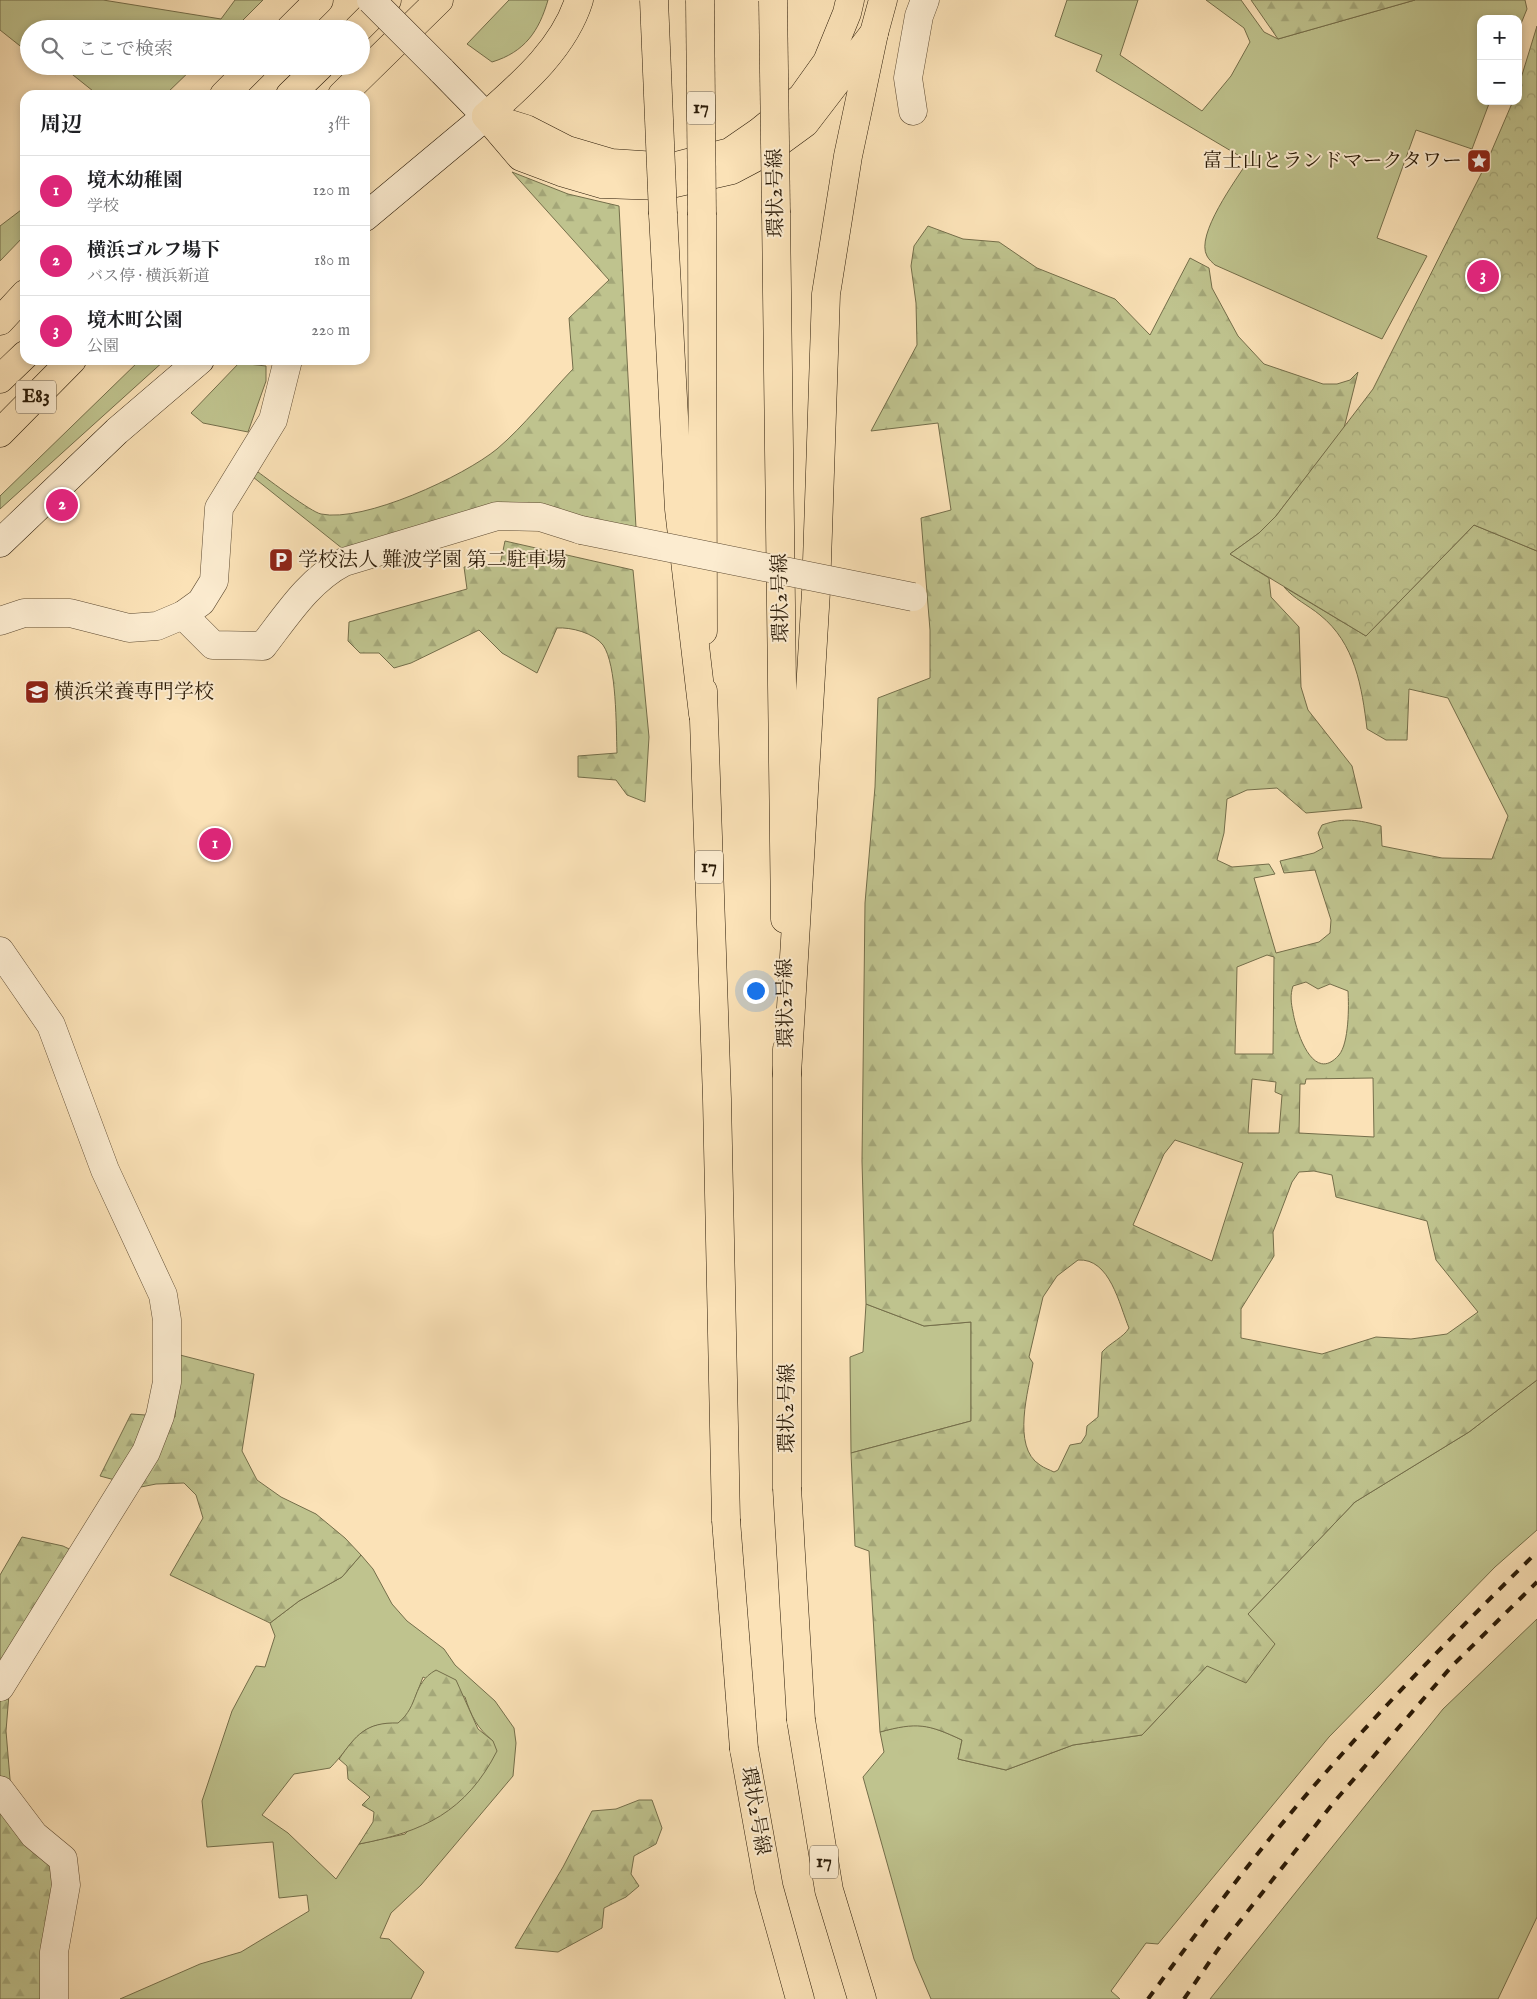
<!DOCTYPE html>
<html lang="ja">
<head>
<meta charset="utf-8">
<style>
	:root { --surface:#fff; --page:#f6f6f6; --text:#202124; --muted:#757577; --line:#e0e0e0; --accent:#db2777 }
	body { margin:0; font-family:"IM FELL English","Noto Serif JP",serif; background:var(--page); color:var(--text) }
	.controls { position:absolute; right:15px; top:15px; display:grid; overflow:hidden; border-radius:10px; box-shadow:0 2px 8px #0003 }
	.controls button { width:45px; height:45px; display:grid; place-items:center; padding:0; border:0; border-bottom:1px solid var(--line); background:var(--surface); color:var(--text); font:25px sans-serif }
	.you { position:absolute; left:755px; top:990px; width:18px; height:18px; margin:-12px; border:4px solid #fff; border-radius:50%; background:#1a73e8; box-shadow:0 0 0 8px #1a73e833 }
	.badge { display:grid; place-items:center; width:32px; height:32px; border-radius:50%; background:var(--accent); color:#fff; font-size:16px; font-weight:700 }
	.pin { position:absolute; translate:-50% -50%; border:2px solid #fff; box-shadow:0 1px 5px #0006 }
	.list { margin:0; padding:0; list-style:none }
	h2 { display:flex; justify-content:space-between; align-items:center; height:65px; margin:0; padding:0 20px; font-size:21px }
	h2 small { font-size:16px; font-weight:400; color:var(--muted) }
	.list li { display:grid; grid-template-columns:32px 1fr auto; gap:15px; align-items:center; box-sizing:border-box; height:70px; padding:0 20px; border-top:1px solid var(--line) }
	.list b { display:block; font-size:19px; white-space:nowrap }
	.list p { margin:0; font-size:16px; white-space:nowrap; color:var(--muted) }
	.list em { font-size:16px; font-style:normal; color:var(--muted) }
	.icon { flex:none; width:28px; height:28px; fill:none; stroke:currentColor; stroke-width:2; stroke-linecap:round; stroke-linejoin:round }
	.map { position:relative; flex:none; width:1537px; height:1999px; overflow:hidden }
	.search { position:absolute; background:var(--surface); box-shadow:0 2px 8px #0003; left:20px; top:20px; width:350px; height:55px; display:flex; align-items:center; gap:12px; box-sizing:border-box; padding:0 18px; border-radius:28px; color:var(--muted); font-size:19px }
	.panel { position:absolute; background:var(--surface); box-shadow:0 2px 8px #0003; left:20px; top:90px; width:350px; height:275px; border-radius:15px }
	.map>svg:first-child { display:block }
	.grass { fill:#bfc38e; stroke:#746e4a; fill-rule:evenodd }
	.forest { fill:url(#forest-firs); stroke:#746e4a; fill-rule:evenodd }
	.park { fill:url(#park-crowns); stroke:#746e4a }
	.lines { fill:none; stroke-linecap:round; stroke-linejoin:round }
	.street-casing { stroke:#5e4b32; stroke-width:29 }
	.secondary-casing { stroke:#291906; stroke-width:29 }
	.primary-casing { stroke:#291906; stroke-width:29 }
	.highway-casing { stroke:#291906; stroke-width:29 }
	.street { stroke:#fcecd0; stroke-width:28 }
	.secondary { stroke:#fcecd0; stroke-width:28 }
	.primary { stroke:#fbe2b7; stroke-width:28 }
	.highway { stroke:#fbe2b7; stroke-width:28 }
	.rail { stroke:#291906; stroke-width:4; stroke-dasharray:9 9; stroke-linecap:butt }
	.street-bridge-casing { stroke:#5e4b32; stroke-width:29; stroke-linecap:butt }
	.secondary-bridge-casing { stroke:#291906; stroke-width:29; stroke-linecap:butt }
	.primary-bridge-casing { stroke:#291906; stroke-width:29; stroke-linecap:butt }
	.highway-bridge-casing { stroke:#291906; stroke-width:29; stroke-linecap:butt }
	.street-bridge { stroke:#fcecd0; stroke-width:28 }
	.secondary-bridge { stroke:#fcecd0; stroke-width:28 }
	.primary-bridge { stroke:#fbe2b7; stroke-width:28 }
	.highway-bridge { stroke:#fbe2b7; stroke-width:28 }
	.labels { text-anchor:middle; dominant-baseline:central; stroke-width:4; stroke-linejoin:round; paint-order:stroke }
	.shield { fill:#fcecd0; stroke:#685843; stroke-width:1 }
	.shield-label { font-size:19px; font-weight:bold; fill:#291906 }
	.poi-label { font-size:20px; fill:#291906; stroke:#fcecd0; text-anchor:start }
	.street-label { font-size:20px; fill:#291906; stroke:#fcecd0 }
</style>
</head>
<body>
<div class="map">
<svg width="1537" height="1999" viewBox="0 0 1537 1999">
	<defs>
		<pattern id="forest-firs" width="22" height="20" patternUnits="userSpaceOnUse" patternTransform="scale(1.25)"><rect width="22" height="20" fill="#bfc38e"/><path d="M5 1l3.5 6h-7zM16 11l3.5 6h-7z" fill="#a4a779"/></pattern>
		<pattern id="park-crowns" width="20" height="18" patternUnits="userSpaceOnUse" patternTransform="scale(1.25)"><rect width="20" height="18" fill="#bfc38e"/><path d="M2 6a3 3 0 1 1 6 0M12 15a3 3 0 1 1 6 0" fill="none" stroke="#a4a779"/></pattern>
	</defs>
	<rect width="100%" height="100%" fill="#fbe2b7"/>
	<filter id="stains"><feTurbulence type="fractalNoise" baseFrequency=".004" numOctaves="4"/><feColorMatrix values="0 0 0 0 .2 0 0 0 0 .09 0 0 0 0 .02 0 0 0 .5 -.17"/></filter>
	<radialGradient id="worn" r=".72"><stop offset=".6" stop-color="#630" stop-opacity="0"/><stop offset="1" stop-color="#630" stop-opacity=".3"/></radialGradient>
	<!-- grass -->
	<g class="grass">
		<path d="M 0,0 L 103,0 L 221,19 L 235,0 L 263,0 L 234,29 L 29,29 L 29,53 L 0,30 Z"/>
		<path d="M 509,0 L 548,0 C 539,31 525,52 492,62 L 467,44 Z"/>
		<path d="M 1067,0 L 1138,0 L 1120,55 L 1202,111 L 1231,76 L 1250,42 L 1244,28 L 1206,0 L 1241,0 L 1264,32 L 1278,39 L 1415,0 L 1525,0 L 1527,9 L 1518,31 L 1518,19 L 1481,19 L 1481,101 L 1490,101 L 1472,149 L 1416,130 L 1377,238 L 1427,256 L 1382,339 L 1215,265 C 1213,263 1209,260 1207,256 C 1195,235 1236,180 1248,161 L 1096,71 L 1102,55 L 1055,36 Z"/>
		<path d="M 46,66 L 195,66 L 165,95 L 98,95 L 63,67 L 56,75 Z"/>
		<path d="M 25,207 L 25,235 L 0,261 L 0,226 Z"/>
		<path d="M 140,360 L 165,360 L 0,509 L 0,496 Z"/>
		<path d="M 239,363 L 266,366 L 266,381 L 248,432 L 203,423 L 191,413 Z"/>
		<path d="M 866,1304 L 924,1326 L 971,1322 L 971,1421 L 851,1453 L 850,1357 L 863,1352 Z"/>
		<path d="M 1537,1380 L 1537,1530 L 1495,1567 L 1329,1737 L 1158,1944 L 1146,1943 L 1111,1991 L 1120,1999 L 931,1999 L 914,1959 L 863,1777 L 884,1752 L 880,1732 C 918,1721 927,1724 962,1740 L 958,1759 L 1006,1770 L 1073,1745 L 1142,1735 L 1207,1666 L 1248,1614 L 1355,1502 L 1469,1432 Z"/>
		<path d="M 361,1555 L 373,1569 L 392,1604 L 407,1621 L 444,1649 L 455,1665 L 495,1701 L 514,1728 L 516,1743 L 513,1776 L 421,1885 L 391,1913 L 380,1938 L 389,1939 L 424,1972 L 411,1999 L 120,1999 L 200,1964 L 241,1952 L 309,1911 L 307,1895 L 279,1898 L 273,1842 L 207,1847 L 202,1801 L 232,1711 L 256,1666 L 265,1667 L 275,1636 L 270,1623 L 299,1601 L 342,1577 ZM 423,1677 L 465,1697 C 471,1716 477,1728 493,1741 L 405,1834 L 359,1844 L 336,1879 L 288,1833 L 262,1815 L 294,1774 L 330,1768 C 354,1744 358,1721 398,1724 L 409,1714 Z"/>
		<path d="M 1537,1619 L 1537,1917 L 1498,1999 L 1210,1999 L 1443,1709 Z"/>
	</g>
	<!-- forest -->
	<g class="forest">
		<path d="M 1251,0 L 1415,0 L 1278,39 Z"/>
		<path d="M 512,172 L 568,194 L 619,206 L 636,528 L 540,507 L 343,549 L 253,477 L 258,472 C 269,480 311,512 321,514 C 364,523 464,476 497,449 C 524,426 548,395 573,369 L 569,318 L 609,280 Z"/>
		<path d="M 928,226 L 963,239 L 999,242 L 1037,268 L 1115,299 L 1150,335 L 1190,258 L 1209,268 L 1212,288 L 1238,336 L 1264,364 L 1323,384 L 1337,384 L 1350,380 L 1358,372 L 1344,428 L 1276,516 L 1259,533 L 1230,554 L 1269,578 L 1271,597 L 1299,627 L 1301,687 L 1308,710 L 1352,766 L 1362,808 L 1306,813 L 1277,788 L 1247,790 L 1227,799 L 1224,833 L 1217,860 L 1232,867 L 1269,864 L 1275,874 L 1254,878 L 1276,953 L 1319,942 L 1330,933 L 1331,920 L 1315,870 L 1284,873 L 1280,861 L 1314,853 L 1323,848 L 1318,833 L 1322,825 C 1345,817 1358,820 1381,826 L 1382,846 L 1442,858 L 1492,859 L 1508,816 L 1448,698 L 1409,689 L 1407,740 L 1386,740 L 1367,729 C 1362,687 1355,643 1320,615 C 1308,605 1294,599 1284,587 L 1366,636 L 1474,525 L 1537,551 L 1537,1380 L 1469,1432 L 1355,1502 L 1248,1614 L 1275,1644 L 1246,1683 L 1207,1666 L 1142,1735 L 1073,1745 L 1006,1770 L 958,1759 L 962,1740 C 928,1724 917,1722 880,1732 L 869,1551 L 855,1546 L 851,1453 L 971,1421 L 971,1322 L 924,1326 L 866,1304 L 862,1161 L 865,903 L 875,787 L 878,698 L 930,678 L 930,630 L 921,518 L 951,510 L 938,423 L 871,431 L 917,345 L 916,303 L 911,266 L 914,246 ZM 1267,955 L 1274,957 L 1273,1054 L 1235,1054 L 1237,967 ZM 1306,982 L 1318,989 L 1330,984 L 1348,991 C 1349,1006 1349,1043 1339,1055 C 1313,1085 1296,1031 1293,1012 C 1291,1003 1290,995 1293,986 ZM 1373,1078 L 1374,1137 L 1299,1133 L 1300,1084 L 1305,1084 L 1306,1079 ZM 1252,1079 L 1276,1082 L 1275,1092 L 1282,1095 L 1279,1133 L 1248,1133 ZM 1175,1140 L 1243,1163 L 1212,1261 L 1133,1225 L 1164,1154 ZM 1314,1171 L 1332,1175 L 1336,1197 L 1427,1221 L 1436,1260 L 1478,1312 L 1447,1334 L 1411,1339 L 1376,1337 L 1322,1354 L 1241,1338 L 1241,1309 L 1274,1256 L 1273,1232 L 1292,1182 L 1299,1172 ZM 1078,1260 C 1110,1258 1119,1304 1129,1328 C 1124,1337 1110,1343 1102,1352 L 1098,1417 L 1087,1426 L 1086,1435 L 1081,1443 L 1070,1445 L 1058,1470 L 1054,1472 C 1050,1470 1044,1468 1040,1465 C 1011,1447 1029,1389 1033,1363 L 1029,1357 L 1043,1297 L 1057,1276 Z"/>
		<path d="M 505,541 L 633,570 L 649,737 L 645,802 L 627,795 L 616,780 L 578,777 L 578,756 L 617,753 C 616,727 617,665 603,645 C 594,633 571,627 557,628 L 537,673 L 502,653 L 479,630 L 411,663 L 394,668 L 379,653 L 360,653 L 348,641 L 349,622 L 467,589 L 464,567 L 500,565 Z"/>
		<path d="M 180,1355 L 254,1374 L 242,1451 L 257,1480 L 281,1497 L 316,1514 L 345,1538 L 361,1555 L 342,1577 L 299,1601 L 270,1623 L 170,1575 L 203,1518 L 196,1495 L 184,1483 L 156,1484 L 141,1487 L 100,1476 L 131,1414 L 175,1417 Z"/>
		<path d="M 22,1537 L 63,1546 L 94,1561 L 9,1694 L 6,1731 L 11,1791 L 72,1889 L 47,1999 L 0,1999 L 0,1575 Z"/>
		<path d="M 436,1670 L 456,1680 L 478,1729 L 493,1741 L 497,1751 C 466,1812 423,1832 359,1844 L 373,1822 L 374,1812 L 362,1805 L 370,1797 L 348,1779 L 347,1766 L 339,1759 C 356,1735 366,1722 398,1723 C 420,1705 411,1684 436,1670 Z"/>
		<path d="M 639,1800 L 652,1800 L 662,1828 L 656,1844 L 634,1856 L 631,1874 L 639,1886 L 626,1897 L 604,1908 L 602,1928 L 558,1952 L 515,1948 L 563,1867 L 592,1811 L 616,1809 Z"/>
	</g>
	<!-- park -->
	<path class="park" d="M 1537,26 L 1537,551 L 1474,525 L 1366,636 L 1230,554 L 1259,533 L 1276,516 L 1373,389 L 1486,164 L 1513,101 L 1518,101 L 1518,88 Z"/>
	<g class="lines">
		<defs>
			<g id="street">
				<path d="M 913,111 L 908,78 L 919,16 L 925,0"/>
				<path d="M 183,615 L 213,645 L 263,646 C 287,615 309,580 344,562 L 497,516 L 540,517 L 581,530"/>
				<path d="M 0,621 L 24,613 L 70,613 L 129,628 L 157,626 L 183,615 L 201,602 L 214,581 L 219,508 L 273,420 L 288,360"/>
				<path d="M 0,951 L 51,1025 L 105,1170 L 163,1295 L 167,1320 L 167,1382 L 160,1416 L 146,1452 L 0,1687"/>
				<path d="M 0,1790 L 34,1835 L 63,1859 L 66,1885 L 54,1952 L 54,1999"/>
			</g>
			<g id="secondary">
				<path d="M 365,217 L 486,116 L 441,70"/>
				<path d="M 0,543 L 117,431 L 200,360"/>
			</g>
			<g id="primary">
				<path d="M 776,213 L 785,919"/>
				<path d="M 702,215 L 703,631"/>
				<path d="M 703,691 L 717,1099 L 726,1520"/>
				<path d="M 787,1049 L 787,1488"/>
				<path d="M 801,1720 L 829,1890 L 862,1999"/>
				<path d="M 744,1749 L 769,1888 L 800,1999"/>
			</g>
			<g id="highway">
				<path d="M 290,29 L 319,0"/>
				<path d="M 358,29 L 387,0"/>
				<path d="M 224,95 L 253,66"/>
				<path d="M 290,95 L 320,66"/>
				<path d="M 342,95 L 439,0"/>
				<path d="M 486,116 L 521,157 L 561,172 L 602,184 L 662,186 L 732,170 L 764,153 L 805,123 L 874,33 L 883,0"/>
				<path d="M 486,116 C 522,84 564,48 579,0"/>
				<path d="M 487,117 L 526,129 L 567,150 L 611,163 L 672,167 L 730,152 L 759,132 L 802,97 L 827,62 L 847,13 L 850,0"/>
				<path d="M 663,214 L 679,509 L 703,714"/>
				<path d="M 0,321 L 25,294"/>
				<path d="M 0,379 L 25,355"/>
				<path d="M 0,433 L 72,360"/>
				<path d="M 787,1074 L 816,591 L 826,294 L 848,156 L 874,33"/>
			</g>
		</defs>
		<!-- street casing -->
		<use href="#street" class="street-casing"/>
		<!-- secondary casing -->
		<use href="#secondary" class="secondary-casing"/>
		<!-- primary casing -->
		<use href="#primary" class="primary-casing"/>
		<!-- highway casing -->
		<use href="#highway" class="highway-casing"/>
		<!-- street -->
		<use href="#street" class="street"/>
		<!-- secondary -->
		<use href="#secondary" class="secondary"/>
		<!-- primary -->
		<use href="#primary" class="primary"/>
		<!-- highway -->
		<use href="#highway" class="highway"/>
		<!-- rail -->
		<g class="rail">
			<path d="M 1148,1999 C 1201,1927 1254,1855 1313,1787 C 1384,1705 1460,1628 1537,1552"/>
			<path d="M 1184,1999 L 1221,1945 L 1334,1802 L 1452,1666 L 1537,1582"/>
		</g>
		<defs>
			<path id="street-bridge" d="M 581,530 L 913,597"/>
			<path id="secondary-bridge" d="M 371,0 L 441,70"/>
			<g id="primary-bridge">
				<path d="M 700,0 L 702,215"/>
				<path d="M 773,0 L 776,213"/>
				<path d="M 787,1488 L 801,1720"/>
				<path d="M 726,1520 L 744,1749"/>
			</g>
			<path id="highway-bridge" d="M 654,0 L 663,214"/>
		</defs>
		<!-- street-bridge casing -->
		<use href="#street-bridge" class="street-bridge-casing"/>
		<!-- secondary-bridge casing -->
		<use href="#secondary-bridge" class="secondary-bridge-casing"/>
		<!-- primary-bridge casing -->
		<use href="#primary-bridge" class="primary-bridge-casing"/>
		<!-- highway-bridge casing -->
		<use href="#highway-bridge" class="highway-bridge-casing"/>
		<!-- street-bridge -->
		<use href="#street-bridge" class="street-bridge"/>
		<!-- secondary-bridge -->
		<use href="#secondary-bridge" class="secondary-bridge"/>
		<!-- primary-bridge -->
		<use href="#primary-bridge" class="primary-bridge"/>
		<!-- highway-bridge -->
		<use href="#highway-bridge" class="highway-bridge"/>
	</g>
	<!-- icons -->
	<defs>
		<symbol id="sight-square" viewBox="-11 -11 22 22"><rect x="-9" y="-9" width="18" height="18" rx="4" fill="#8f2418" stroke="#fcecd0"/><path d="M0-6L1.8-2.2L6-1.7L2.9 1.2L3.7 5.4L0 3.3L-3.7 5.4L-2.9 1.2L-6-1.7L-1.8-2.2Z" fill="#fff"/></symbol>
		<symbol id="parking-square" viewBox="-11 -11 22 22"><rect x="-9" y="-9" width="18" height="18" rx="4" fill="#8f2418" stroke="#fcecd0"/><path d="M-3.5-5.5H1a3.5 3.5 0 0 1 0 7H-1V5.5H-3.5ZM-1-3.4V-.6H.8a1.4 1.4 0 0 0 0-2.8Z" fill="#fff"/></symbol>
		<symbol id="university-square" viewBox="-11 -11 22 22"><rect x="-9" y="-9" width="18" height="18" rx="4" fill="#8f2418" stroke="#fcecd0"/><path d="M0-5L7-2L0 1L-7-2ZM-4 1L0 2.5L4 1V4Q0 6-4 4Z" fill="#fff"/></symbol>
	</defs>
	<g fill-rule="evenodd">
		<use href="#sight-square" x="1465" y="147" width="28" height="28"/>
		<use href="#parking-square" x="267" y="546" width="28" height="28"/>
		<use href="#university-square" x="23" y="678" width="28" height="28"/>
	</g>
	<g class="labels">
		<!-- shield labels -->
		<g class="shield">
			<rect x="687" y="91.5" width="28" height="33" rx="4"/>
			<rect x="16" y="380.5" width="40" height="33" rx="4"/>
			<rect x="695" y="850.5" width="28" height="33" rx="4"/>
			<rect x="810" y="1845.5" width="28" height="33" rx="4"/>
		</g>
		<g class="shield-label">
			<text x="701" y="108">17</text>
			<text x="36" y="397">E83</text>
			<text x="709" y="867">17</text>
			<text x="824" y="1862">17</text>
		</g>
		<!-- poi labels -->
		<g class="poi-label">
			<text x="1462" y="161" text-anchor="end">富士山とランドマークタワー</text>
			<text x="298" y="560">学校法人 難波学園 第二駐車場</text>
			<text x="54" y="692">横浜栄養専門学校</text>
		</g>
		<!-- street labels -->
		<g class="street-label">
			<text transform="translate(776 193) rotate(-91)">環状2号線</text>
			<text transform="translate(781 598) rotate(-91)">環状2号線</text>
			<text transform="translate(786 1003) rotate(-91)">環状2号線</text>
			<text transform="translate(787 1408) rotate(-90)">環状2号線</text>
			<text transform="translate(755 1811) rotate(80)">環状2号線</text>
		</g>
	</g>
	<rect width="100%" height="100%" filter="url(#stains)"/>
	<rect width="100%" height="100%" fill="url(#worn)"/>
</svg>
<div class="controls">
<button>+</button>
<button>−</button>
</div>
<div class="you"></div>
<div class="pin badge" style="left:215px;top:844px">1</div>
<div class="pin badge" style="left:62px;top:505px">2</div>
<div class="pin badge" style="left:1483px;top:276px">3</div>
<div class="search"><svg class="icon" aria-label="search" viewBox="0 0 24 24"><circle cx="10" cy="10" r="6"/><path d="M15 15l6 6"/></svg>ここで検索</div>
<section class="panel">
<h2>周辺<small>3件</small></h2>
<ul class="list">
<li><span class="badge">1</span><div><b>境木幼稚園</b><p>学校</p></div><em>120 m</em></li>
<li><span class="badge">2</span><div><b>横浜ゴルフ場下</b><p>バス停 · 横浜新道</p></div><em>180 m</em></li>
<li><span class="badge">3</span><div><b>境木町公園</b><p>公園</p></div><em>220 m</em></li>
</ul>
</section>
</div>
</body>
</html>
